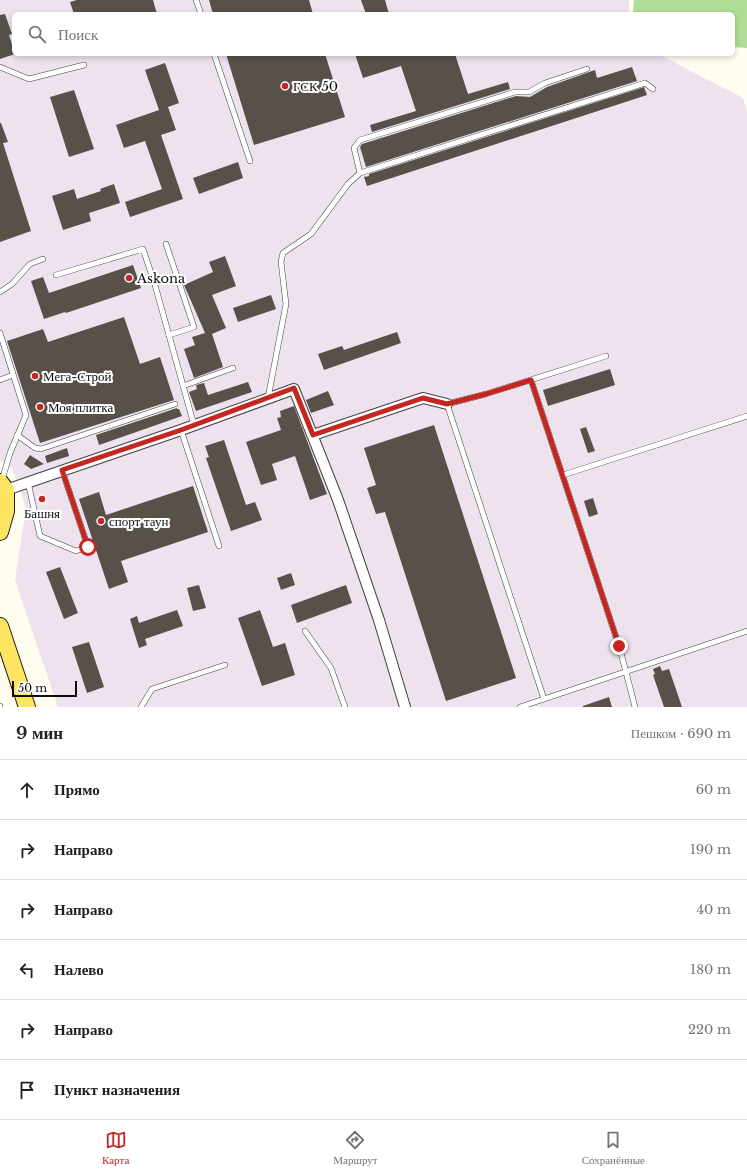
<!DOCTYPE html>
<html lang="ru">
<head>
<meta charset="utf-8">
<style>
	:root { --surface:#fff; --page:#f2f2f2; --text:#202124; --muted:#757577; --line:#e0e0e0; --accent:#c52720 }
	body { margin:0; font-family:"Libre Baskerville",serif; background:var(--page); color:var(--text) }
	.scale { position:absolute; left:12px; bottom:10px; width:65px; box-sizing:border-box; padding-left:4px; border:2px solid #0e0e0e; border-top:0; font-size:11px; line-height:14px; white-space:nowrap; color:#0e0e0e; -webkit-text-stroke:3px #fff; paint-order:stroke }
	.stop { position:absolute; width:12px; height:12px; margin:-9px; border:3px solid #c52720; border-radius:50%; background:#fff }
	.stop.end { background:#c52720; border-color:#fff; box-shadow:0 1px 4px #0008 }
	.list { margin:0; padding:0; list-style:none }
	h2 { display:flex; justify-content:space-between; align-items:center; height:52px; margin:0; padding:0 16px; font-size:17px }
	h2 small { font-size:13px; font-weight:400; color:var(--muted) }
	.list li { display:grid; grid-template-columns:26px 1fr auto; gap:12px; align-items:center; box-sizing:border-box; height:60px; padding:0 16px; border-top:1px solid var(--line) }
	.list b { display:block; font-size:15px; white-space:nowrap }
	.list em { font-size:13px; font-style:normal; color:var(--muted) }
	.icon { flex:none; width:22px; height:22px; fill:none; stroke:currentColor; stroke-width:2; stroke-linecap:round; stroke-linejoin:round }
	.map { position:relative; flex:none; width:747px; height:707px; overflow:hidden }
	.search { position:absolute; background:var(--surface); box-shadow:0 2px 6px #0003; left:12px; right:12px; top:12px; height:44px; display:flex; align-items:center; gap:10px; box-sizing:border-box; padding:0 14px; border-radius:6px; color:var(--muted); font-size:15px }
	.sheet { height:412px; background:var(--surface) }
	nav { display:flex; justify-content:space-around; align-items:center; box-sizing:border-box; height:56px; border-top:1px solid var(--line); background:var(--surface); font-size:11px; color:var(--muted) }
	nav a { display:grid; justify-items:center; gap:2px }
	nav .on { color:var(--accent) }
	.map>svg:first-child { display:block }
	.industrial { fill:#ede2ed }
	.forest { fill:#b0dd96 }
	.building { fill:#58514a }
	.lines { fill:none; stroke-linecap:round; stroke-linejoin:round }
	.lane-casing { stroke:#414141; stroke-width:6 }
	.street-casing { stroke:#414141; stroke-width:12 }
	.primary-casing { stroke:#1f1f1f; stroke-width:18 }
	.lane { stroke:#fff; stroke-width:5 }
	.street { stroke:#fff; stroke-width:10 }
	.primary { stroke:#fee561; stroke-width:16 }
	.route { stroke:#c52720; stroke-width:5 }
	.poi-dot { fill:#c52720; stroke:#fff; stroke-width:1.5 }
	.labels { text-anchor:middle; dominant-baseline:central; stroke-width:4; stroke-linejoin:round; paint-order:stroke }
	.poi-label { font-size:13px; fill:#0e0e0e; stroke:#fff; text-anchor:start }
</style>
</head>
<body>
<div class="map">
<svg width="747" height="707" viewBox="0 0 747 707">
	<rect width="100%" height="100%" fill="#fffdf0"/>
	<!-- industrial -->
	<path class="industrial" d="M 0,0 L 629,0 L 629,14 L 14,14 L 14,54 L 658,54 L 743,98 L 747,111 L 747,707 L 58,707 L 15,580 L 26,507 L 12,468 L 0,460 Z"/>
	<!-- forest -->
	<path class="forest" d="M 634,0 L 747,0 L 747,48 L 733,47 L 733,14 L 633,14 Z"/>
	<!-- building -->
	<g class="building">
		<path d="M 77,0 L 153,0 L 157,14 L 74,14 L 70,2 Z"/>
		<path d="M 209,0 L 309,0 L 313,14 L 213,14 Z"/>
		<path d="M 361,0 L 385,0 L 389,14 L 366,14 Z"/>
		<path d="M 5,14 L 12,34 L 9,35 L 15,54 L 0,59 L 0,15 Z"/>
		<path d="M 226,54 L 325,54 L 345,117 L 254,145 Z"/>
		<path d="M 355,54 L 455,54 L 468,94 L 508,82 L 510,89 L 372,132 L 370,125 L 416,111 L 401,66 L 363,78 Z"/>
		<path d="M 165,63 L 179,103 L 168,107 L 176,130 L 161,135 L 183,199 L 130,217 L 125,202 L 162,189 L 145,141 L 124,148 L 116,125 L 159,110 L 145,70 Z"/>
		<path d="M 632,67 L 637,81 L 366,167 L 360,147 L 362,144 L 516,96 L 530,97 L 547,87 L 595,70 L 597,78 Z"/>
		<path d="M 644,87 L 647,95 L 367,186 L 364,177 L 369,176 L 369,174 Z"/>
		<path d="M 74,90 L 94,149 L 69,157 L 50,97 Z"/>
		<path d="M 0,123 L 1,123 L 8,142 L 3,143 L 31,231 L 0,242 Z"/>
		<path d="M 238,162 L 243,178 L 199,194 L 193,178 Z"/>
		<path d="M 114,184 L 120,203 L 89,213 L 91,221 L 63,230 L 52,196 L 74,189 L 77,199 L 101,191 L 100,189 Z"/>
		<path d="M 225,256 L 236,286 L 212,295 L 226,328 L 212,334 L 223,367 L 194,378 L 184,349 L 195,345 L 192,337 L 205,333 L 184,285 L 213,272 L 209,262 Z"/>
		<path d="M 133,265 L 141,288 L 66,313 L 65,312 L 44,319 L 31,281 L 43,277 L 49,293 Z"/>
		<path d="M 271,295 L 276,309 L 238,322 L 233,308 Z"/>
		<path d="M 124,317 L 140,364 L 160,357 L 174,400 L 40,443 L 7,341 L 43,329 L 48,342 Z"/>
		<path d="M 397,332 L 401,343 L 324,370 L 318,354 L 342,346 L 344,350 Z"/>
		<path d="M 610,369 L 615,385 L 548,406 L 543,390 Z"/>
		<path d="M 248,382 L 252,392 L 196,411 L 189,392 L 197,389 L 196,385 L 204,383 L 208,395 Z"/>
		<path d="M 328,391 L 334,405 L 311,413 L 306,400 Z"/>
		<path d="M 294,406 L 327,494 L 310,500 L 295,456 L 272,464 L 277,480 L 261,485 L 246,442 L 281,430 L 277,418 L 281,417 L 280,411 Z"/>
		<path d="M 177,408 L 177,409 L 179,409 L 182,416 L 99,445 L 96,435 Z"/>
		<path d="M 434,425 L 516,678 L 446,701 L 385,512 L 376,514 L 367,488 L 376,485 L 364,448 Z"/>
		<path d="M 586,427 L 595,451 L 588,453 L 580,429 Z"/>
		<path d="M 224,440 L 246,505 L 255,502 L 262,520 L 231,531 L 206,458 L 209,457 L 205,446 Z"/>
		<path d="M 67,448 L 69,456 L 47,463 L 45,456 Z"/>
		<path d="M 30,455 L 33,457 L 44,464 L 31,469 L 24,464 Z"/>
		<path d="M 193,486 L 208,532 L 121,561 L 128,582 L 109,589 L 79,499 L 99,492 L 106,515 Z"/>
		<path d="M 593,498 L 598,514 L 589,517 L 584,501 Z"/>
		<path d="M 60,567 L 78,613 L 64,619 L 46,572 Z"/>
		<path d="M 291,573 L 295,585 L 281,590 L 277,578 Z"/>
		<path d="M 199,585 L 206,608 L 193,611 L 187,588 Z"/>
		<path d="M 346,585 L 352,603 L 297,623 L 291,605 Z"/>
		<path d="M 177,610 L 183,626 L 145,639 L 147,645 L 139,648 L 130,619 L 137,616 L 139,623 Z"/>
		<path d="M 260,610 L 273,647 L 285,643 L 295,675 L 262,686 L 238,618 Z"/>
		<path d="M 89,642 L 104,687 L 87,693 L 72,647 Z"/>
		<path d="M 660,666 L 662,671 L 669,669 L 682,707 L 664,707 L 653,675 L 655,674 L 653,669 Z"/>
		<path d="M 609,697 L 612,707 L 583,707 L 583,706 Z"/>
	</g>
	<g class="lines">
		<defs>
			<g id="lane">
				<path d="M 196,0 L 201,14"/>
				<path d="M 214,54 L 250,161"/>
				<path d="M 0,67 L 29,79 L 84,65"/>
				<path d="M 360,173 L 354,148 L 360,140 L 515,92 L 529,92 L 545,83 L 587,69"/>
				<path d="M 166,244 L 194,327 L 169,335"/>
				<path d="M 56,275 L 143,249 L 155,285 L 194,425"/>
				<path d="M 0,292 L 12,284 L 30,264 L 43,259"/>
				<path d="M 0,333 L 26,415 L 10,453 L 2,480"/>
				<path d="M 0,380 L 13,375"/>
				<path d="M 531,380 L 619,646 L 626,672 L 635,707"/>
				<path d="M 183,386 L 233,368"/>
				<path d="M 268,398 L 286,304 L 281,262 L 283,253 L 311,234 L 348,184 L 360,173 L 645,83 L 653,89"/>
				<path d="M 181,430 L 219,546"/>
				<path d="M 17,435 L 35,448 L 41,449 L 175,404"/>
				<path d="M 563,475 L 747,416"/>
				<path d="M 28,482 L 40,536 L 76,551 L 88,547 L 62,470"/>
				<path d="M 305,631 L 331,668 L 345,707"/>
				<path d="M 544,699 L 447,404 L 486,394 L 606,356"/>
				<path d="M 0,706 L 0,707"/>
				<path d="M 141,707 L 152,689 L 225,665"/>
				<path d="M 520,707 L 747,631"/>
			</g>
			<g id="street">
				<path d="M 313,435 L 423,398 L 447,404"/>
				<path d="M 6,490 L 181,430 L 294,389 L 338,500 L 379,620 L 405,707"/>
			</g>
			<g id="primary">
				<path d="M 0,482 L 6,490 L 6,511 L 0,532"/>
				<path d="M 0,626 L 27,707"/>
			</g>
		</defs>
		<!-- lane casing -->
		<use href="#lane" class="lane-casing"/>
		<!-- street casing -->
		<use href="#street" class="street-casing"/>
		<!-- primary casing -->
		<use href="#primary" class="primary-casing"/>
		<!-- lane -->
		<use href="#lane" class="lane"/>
		<!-- street -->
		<use href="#street" class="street"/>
		<!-- primary -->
		<use href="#primary" class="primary"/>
	</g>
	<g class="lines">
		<!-- route -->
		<path class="route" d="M 88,547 L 62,470 L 181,430 L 294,388 L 313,435 L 423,398 L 447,404 L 486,394 L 531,380 L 619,646"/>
	</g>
	<!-- markers -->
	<g class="poi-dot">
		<circle cx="285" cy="86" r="4"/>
		<circle cx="129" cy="278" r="4"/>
		<circle cx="35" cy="376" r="4"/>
		<circle cx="40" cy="407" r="4"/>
		<circle cx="42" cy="499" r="4"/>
		<circle cx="101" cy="521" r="4"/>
	</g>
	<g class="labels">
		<!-- poi labels -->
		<g class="poi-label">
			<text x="293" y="86">ГСК 50</text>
			<text x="137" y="278">Askona</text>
			<text x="43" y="376">Мега-Строй</text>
			<text x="48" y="407">Моя плитка</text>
			<text x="42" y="513" text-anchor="middle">Башня</text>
			<text x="109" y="521">спорт таун</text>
		</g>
	</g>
</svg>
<div class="scale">50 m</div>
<div class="stop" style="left:88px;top:547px"></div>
<div class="stop end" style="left:619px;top:646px"></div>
<div class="search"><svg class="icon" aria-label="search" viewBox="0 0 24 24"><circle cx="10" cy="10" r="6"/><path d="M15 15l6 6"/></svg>Поиск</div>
</div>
<section class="sheet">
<h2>9 мин<small>Пешком · 690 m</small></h2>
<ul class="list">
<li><svg class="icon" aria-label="ahead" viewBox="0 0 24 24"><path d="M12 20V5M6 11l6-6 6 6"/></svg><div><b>Прямо</b></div><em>60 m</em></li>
<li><svg class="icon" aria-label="right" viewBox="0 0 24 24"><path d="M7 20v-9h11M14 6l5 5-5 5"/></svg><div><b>Направо</b></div><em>190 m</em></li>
<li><svg class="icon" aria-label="right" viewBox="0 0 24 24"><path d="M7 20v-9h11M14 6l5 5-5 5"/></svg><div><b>Направо</b></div><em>40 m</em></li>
<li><svg class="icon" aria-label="left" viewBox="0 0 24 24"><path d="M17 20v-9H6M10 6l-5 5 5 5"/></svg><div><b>Налево</b></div><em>180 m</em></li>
<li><svg class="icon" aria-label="right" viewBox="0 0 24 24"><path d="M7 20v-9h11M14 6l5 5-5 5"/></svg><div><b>Направо</b></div><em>220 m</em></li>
<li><svg class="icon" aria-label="arrive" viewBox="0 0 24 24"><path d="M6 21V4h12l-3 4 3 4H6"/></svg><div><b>Пункт назначения</b></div></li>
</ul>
</section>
<nav>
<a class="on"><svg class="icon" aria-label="map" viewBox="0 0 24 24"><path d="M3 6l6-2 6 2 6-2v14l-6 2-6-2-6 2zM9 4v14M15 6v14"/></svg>Карта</a>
<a><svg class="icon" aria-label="directions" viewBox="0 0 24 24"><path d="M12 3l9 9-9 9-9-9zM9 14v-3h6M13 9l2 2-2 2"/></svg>Маршрут</a>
<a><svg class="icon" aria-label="saved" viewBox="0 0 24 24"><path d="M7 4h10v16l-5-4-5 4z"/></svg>Сохранённые</a>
</nav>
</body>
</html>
